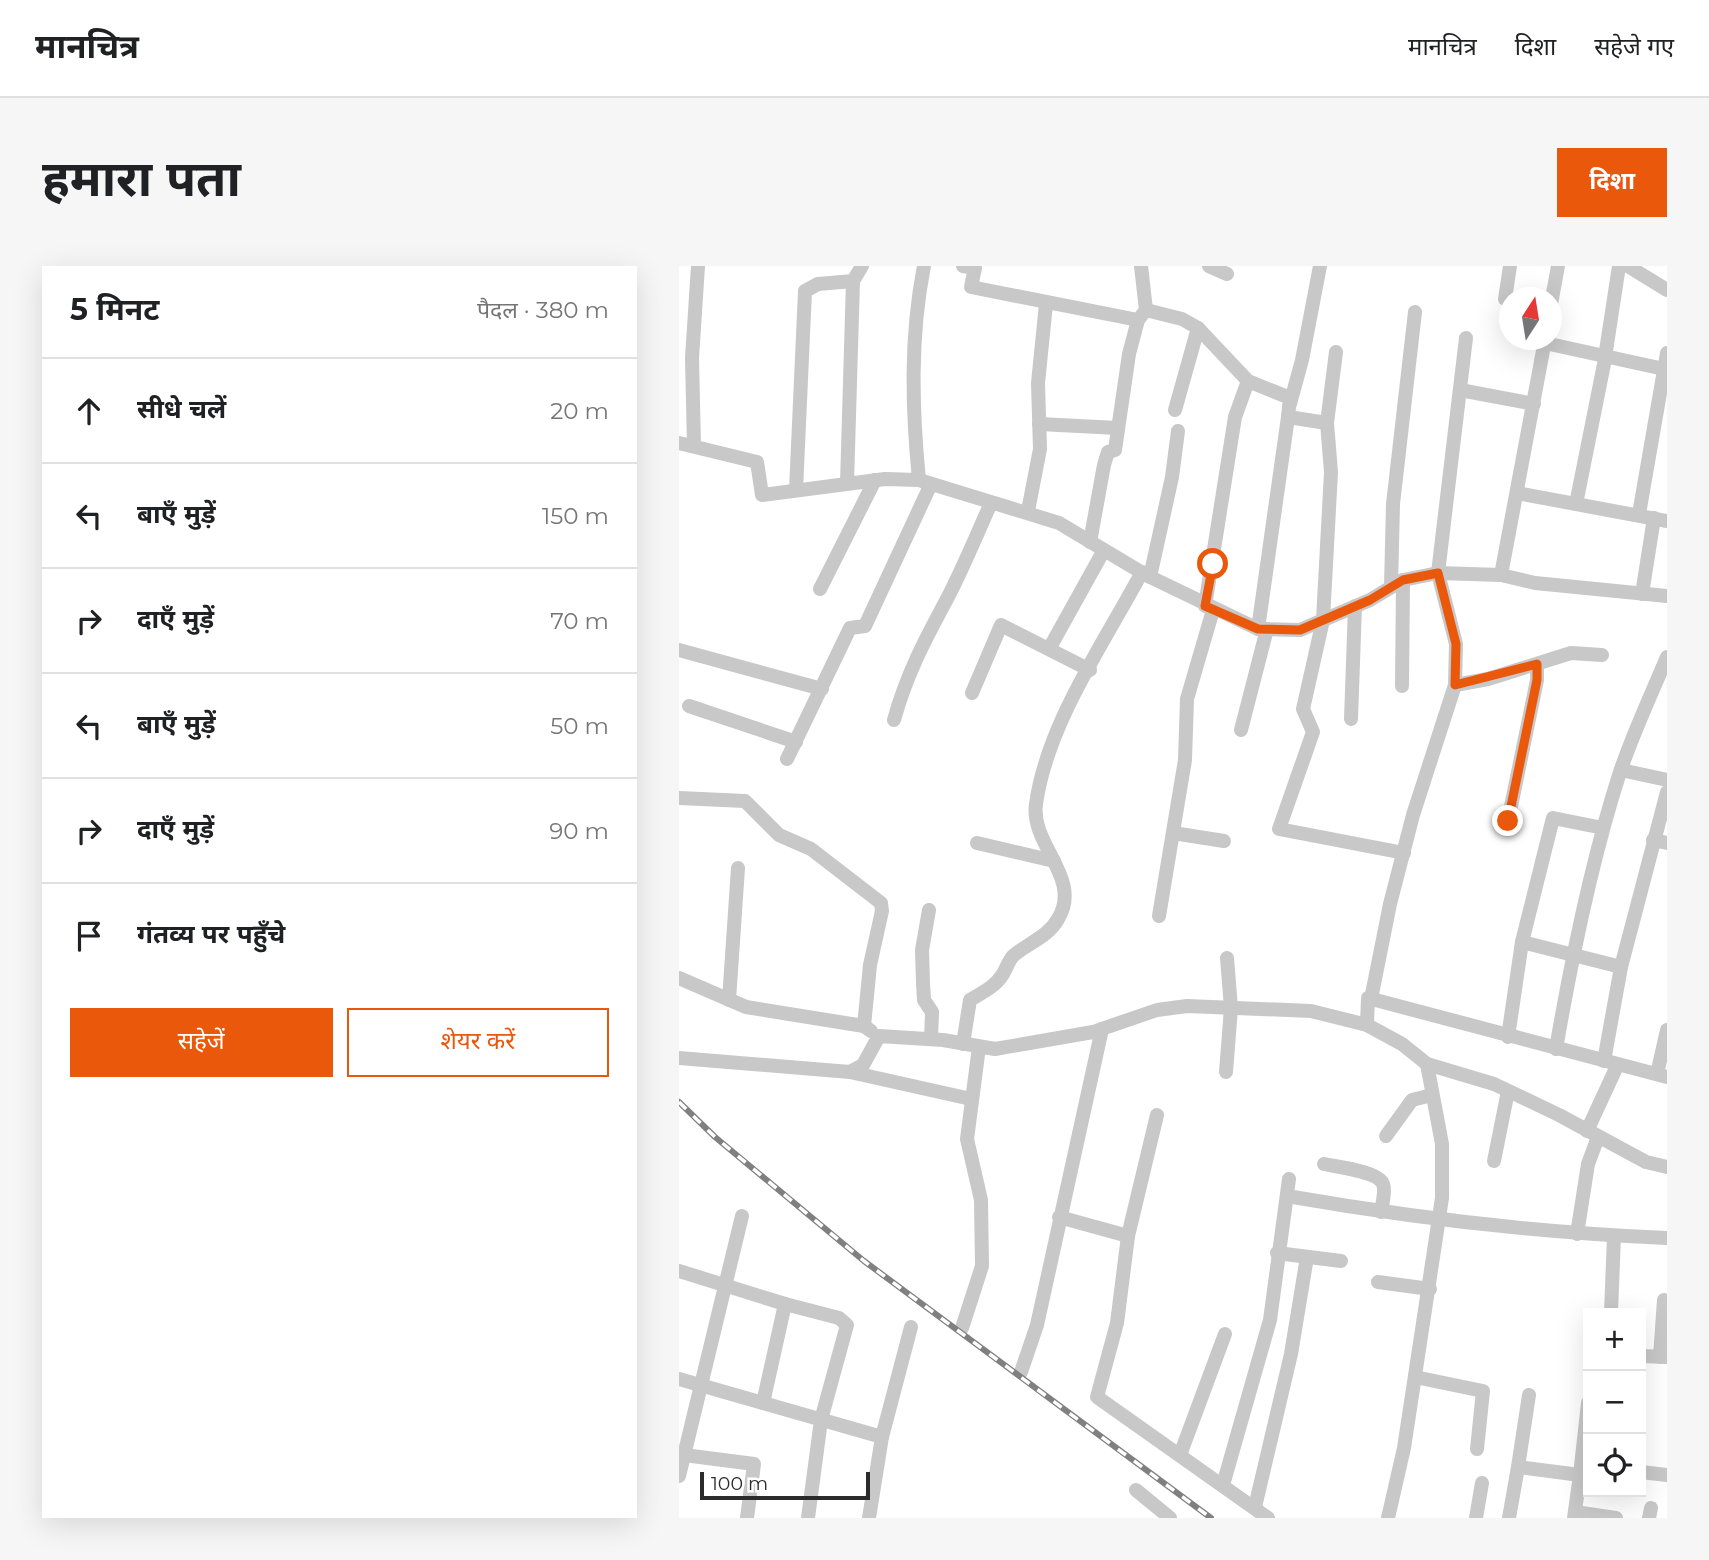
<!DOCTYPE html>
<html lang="hi">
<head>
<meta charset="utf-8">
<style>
	:root { --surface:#fff; --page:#f6f6f6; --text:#202124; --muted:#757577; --line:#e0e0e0; --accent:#ea580c }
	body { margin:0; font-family:Montserrat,"Noto Sans Devanagari",sans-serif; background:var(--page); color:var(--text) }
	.controls { position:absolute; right:21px; bottom:21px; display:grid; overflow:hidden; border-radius:0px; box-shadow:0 7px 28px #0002 }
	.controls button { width:63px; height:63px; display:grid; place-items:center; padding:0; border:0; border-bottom:2px solid var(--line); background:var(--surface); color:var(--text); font:35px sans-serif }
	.compass { position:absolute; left:820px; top:21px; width:63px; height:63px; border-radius:50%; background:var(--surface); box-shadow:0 7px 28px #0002; rotate:12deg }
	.scale { position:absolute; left:21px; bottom:18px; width:170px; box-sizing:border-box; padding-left:7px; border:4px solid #2b2b2b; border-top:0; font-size:19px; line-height:24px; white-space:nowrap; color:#2b2b2b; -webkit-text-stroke:5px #fff; paint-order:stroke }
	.stop { position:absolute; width:21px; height:21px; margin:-16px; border:5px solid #ea580c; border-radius:50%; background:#fff }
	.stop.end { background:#ea580c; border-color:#fff; box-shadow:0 2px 7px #0008 }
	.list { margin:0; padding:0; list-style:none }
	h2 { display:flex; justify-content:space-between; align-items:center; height:91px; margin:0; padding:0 28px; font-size:30px }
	h2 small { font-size:23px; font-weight:400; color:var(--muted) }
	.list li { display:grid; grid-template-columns:46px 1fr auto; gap:21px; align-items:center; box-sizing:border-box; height:105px; padding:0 28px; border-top:2px solid var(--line) }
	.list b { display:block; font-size:26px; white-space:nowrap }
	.list em { font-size:23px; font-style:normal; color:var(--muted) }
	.actions { display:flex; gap:14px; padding:21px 28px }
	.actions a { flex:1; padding:16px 0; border:2px solid var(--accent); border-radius:0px; text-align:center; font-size:24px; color:var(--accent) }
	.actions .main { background:var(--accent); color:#fff }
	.icon { flex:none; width:38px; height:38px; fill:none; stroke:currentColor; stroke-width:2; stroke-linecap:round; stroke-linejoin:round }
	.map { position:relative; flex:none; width:988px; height:1252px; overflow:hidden; border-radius:0px }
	header { display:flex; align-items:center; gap:42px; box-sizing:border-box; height:98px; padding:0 35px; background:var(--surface); border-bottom:2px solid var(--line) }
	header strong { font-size:33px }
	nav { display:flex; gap:38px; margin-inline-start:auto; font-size:24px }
	.intro { display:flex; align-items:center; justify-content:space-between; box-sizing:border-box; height:168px; padding:0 42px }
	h1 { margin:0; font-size:49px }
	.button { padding:18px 32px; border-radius:0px; background:var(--accent); color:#fff; font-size:24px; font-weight:700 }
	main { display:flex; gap:42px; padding:0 42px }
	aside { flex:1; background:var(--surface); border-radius:0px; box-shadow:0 7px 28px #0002 }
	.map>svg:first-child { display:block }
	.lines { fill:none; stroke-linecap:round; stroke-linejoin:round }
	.minor { stroke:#c8c8c8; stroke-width:14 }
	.rail-casing { stroke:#808080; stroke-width:6 }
	.rail { stroke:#fff; stroke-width:3.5; stroke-dasharray:10; stroke-linecap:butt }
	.route { stroke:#ea580c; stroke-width:9 }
</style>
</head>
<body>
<header>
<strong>मानचित्र</strong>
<nav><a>मानचित्र</a><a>दिशा</a><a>सहेजे गए</a></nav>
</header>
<div class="intro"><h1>हमारा पता</h1><a class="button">दिशा</a></div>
<main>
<aside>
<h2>5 मिनट<small>पैदल · 380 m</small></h2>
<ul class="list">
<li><svg class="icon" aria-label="ahead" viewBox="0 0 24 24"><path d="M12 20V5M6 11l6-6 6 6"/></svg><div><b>सीधे चलें</b></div><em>20 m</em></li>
<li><svg class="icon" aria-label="left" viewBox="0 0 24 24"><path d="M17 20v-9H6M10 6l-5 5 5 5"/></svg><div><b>बाएँ मुड़ें</b></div><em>150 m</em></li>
<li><svg class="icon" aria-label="right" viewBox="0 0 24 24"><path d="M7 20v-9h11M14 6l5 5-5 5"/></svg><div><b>दाएँ मुड़ें</b></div><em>70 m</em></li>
<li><svg class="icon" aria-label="left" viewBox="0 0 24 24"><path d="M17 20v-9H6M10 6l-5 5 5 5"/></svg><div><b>बाएँ मुड़ें</b></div><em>50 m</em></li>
<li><svg class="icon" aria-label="right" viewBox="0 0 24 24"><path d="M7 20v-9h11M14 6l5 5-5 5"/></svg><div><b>दाएँ मुड़ें</b></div><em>90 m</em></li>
<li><svg class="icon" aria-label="arrive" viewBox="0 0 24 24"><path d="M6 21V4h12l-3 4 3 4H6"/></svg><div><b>गंतव्य पर पहुँचे</b></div></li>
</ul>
<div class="actions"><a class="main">सहेजें</a><a>शेयर करें</a></div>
</aside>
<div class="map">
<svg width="988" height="1252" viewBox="0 0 988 1252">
	<rect width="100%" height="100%" fill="#fff"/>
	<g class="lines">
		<!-- minor -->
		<g class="minor">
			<path d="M 284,0 L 296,2 L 292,21 L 459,54 L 467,44 L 503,53 L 519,62 L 569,115 L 611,132 L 609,151 L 648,157"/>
			<path d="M 462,0 L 467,44"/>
			<path d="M 530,0 L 548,8"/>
			<path d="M 949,0 L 988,24"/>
			<path d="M 826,33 L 831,0"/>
			<path d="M 872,38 L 879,0"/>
			<path d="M 866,77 L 985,103"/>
			<path d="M 657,86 L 648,157 L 652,206 L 644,354 L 624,443 L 634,466 L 600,563 L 725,587"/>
			<path d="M 781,124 L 855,138"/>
			<path d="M 611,138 L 623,94 L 641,0"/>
			<path d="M 496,144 L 519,62"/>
			<path d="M 360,158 L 439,162"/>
			<path d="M 0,177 L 78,196 L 83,229 L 206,213 L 240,214 L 380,257 L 467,309 L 579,363 L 621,364 L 691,334 L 724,314 L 759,307 L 822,309 L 856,317 L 988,330"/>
			<path d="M 15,180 L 13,92 L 19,0"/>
			<path d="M 240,214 C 233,142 231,71 245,0"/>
			<path d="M 168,217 L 174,15"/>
			<path d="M 117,224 L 126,25 L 139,18 L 174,15 L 183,0"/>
			<path d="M 838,227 L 988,255"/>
			<path d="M 897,238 L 925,98 L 940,0"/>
			<path d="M 349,245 L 361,183 L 359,117 L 367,38"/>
			<path d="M 960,248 L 988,87"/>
			<path d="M 411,276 L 425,199 L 429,186 L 436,184 L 450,88 L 459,54"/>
			<path d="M 822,309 L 866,74"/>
			<path d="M 471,311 L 493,211 L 499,165"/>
			<path d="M 712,321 L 714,238 L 736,46"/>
			<path d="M 141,323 L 196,214"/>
			<path d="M 963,328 L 975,252"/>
			<path d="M 526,340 L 556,151 L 569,115"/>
			<path d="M 579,363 L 609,151"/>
			<path d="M 370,383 L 425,284"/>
			<path d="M 0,384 L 143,423"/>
			<path d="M 776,419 L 809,413 L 892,387 L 923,389"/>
			<path d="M 723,420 L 724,314"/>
			<path d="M 293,427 L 322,359 L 411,404"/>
			<path d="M 10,440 L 117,476"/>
			<path d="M 672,453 L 676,340"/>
			<path d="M 215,454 C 228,407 246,374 269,331 C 285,300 298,268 312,237"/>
			<path d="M 562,464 L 588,363"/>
			<path d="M 108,493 L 171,362 L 186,360 L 252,218"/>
			<path d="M 942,504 L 988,514"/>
			<path d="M 0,532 L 66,535 L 100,569 L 132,583 L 202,637 L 203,645 L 191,699 L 185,760"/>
			<path d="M 829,555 L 858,414 L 858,398"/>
			<path d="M 494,567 L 545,575"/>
			<path d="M 974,574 L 988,577"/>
			<path d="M 298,577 L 375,595"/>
			<path d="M 250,644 L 243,684 L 244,717 L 245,734 L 253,746 L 252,773"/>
			<path d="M 480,650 L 506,494 L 508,433 L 534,344"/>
			<path d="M 843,676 L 942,701"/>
			<path d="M 0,712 L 67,741 L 185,760 L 192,765"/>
			<path d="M 692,733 L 711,638 L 734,549 L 776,419 L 777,378 L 759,307 L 787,72"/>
			<path d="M 50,734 L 59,602"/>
			<path d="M 688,759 L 689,732 L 988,811"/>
			<path d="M 829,771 L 843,676 L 874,552 L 924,562"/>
			<path d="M 284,778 L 291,734 C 304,726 316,721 324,708 C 327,703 330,694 334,690 C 349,677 369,671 379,653 C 404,612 351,579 357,538 C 368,458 425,377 463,306"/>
			<path d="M 877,783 C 893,690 912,596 941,506 C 954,467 972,429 988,391"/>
			<path d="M 0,792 L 171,806 L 184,799 L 200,770 L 264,774 L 316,783 L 414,766 L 478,744 L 508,740 L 632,745 L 688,759 L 723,778 L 748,798 L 815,818 L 880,849 L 967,896 L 988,901"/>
			<path d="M 925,795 L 942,701 L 988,526"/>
			<path d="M 171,806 L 292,833"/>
			<path d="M 547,806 L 552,742 L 548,692"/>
			<path d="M 978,808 L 988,764"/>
			<path d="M 478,849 L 449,970 L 438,1057 L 418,1131 L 589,1252"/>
			<path d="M 908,865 L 938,800"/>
			<path d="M 707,870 L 733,834 L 753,829"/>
			<path d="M 815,895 L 829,825"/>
			<path d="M 645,898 C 658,901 699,905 704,918 C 707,925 703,939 702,946"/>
			<path d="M 608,930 C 734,952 860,967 988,972"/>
			<path d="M 380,951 L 449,970"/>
			<path d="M 898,968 L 909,898 L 919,871"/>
			<path d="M 598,987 L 662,995"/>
			<path d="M 0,1005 L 106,1038 L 84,1137 L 0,1113"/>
			<path d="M 699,1016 L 751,1023"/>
			<path d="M 106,1038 L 160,1052 L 168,1059 L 142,1154 L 129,1252"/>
			<path d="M 932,1047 L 935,970"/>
			<path d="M 283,1062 L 303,1000 L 302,934 L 288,873 L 300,781"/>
			<path d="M 962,1090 L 988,1091"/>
			<path d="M 981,1091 L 985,1034"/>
			<path d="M 342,1106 L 358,1059 L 423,763"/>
			<path d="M 736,1111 L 804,1125 L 798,1183"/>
			<path d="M 84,1137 L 203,1171 L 190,1252"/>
			<path d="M 203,1171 L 232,1061"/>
			<path d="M 5,1189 L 75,1198 L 68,1252"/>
			<path d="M 501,1189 L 546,1068"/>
			<path d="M 839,1201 L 850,1129"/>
			<path d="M 962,1206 L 988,1209"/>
			<path d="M 0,1210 L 63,950"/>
			<path d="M 544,1219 L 591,1054 L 610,913"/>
			<path d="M 457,1224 L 491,1252"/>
			<path d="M 576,1241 L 612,1088 L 628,991"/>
			<path d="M 896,1246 L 937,1252"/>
			<path d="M 709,1252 L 725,1182 L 763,932 L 763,878 L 748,798"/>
			<path d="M 797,1252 L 803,1217"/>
			<path d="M 830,1252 L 839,1201 L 901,1209 L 909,1137"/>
			<path d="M 895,1252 L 901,1209"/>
			<path d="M 970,1252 L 972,1242"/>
		</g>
		<defs>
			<path id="rail" d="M 0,836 L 36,871 L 185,995 L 532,1252"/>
		</defs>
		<!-- rail casing -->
		<use href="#rail" class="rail-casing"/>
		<!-- rail -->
		<use href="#rail" class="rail"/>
	</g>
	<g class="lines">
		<!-- route -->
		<path class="route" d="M 534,298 L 526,340 L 579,363 L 621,364 L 691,334 L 724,314 L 759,307 L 777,378 L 776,419 L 858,398 L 858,414 L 829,555"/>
	</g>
</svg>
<div class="controls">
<button>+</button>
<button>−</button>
<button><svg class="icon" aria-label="locate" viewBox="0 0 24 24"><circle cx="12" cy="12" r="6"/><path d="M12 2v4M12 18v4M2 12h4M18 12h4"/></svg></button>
</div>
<svg class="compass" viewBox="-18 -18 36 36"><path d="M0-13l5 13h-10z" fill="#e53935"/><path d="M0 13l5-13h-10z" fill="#757577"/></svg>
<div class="scale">100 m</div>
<div class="stop" style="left:534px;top:298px"></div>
<div class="stop end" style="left:829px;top:555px"></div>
</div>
</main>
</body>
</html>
